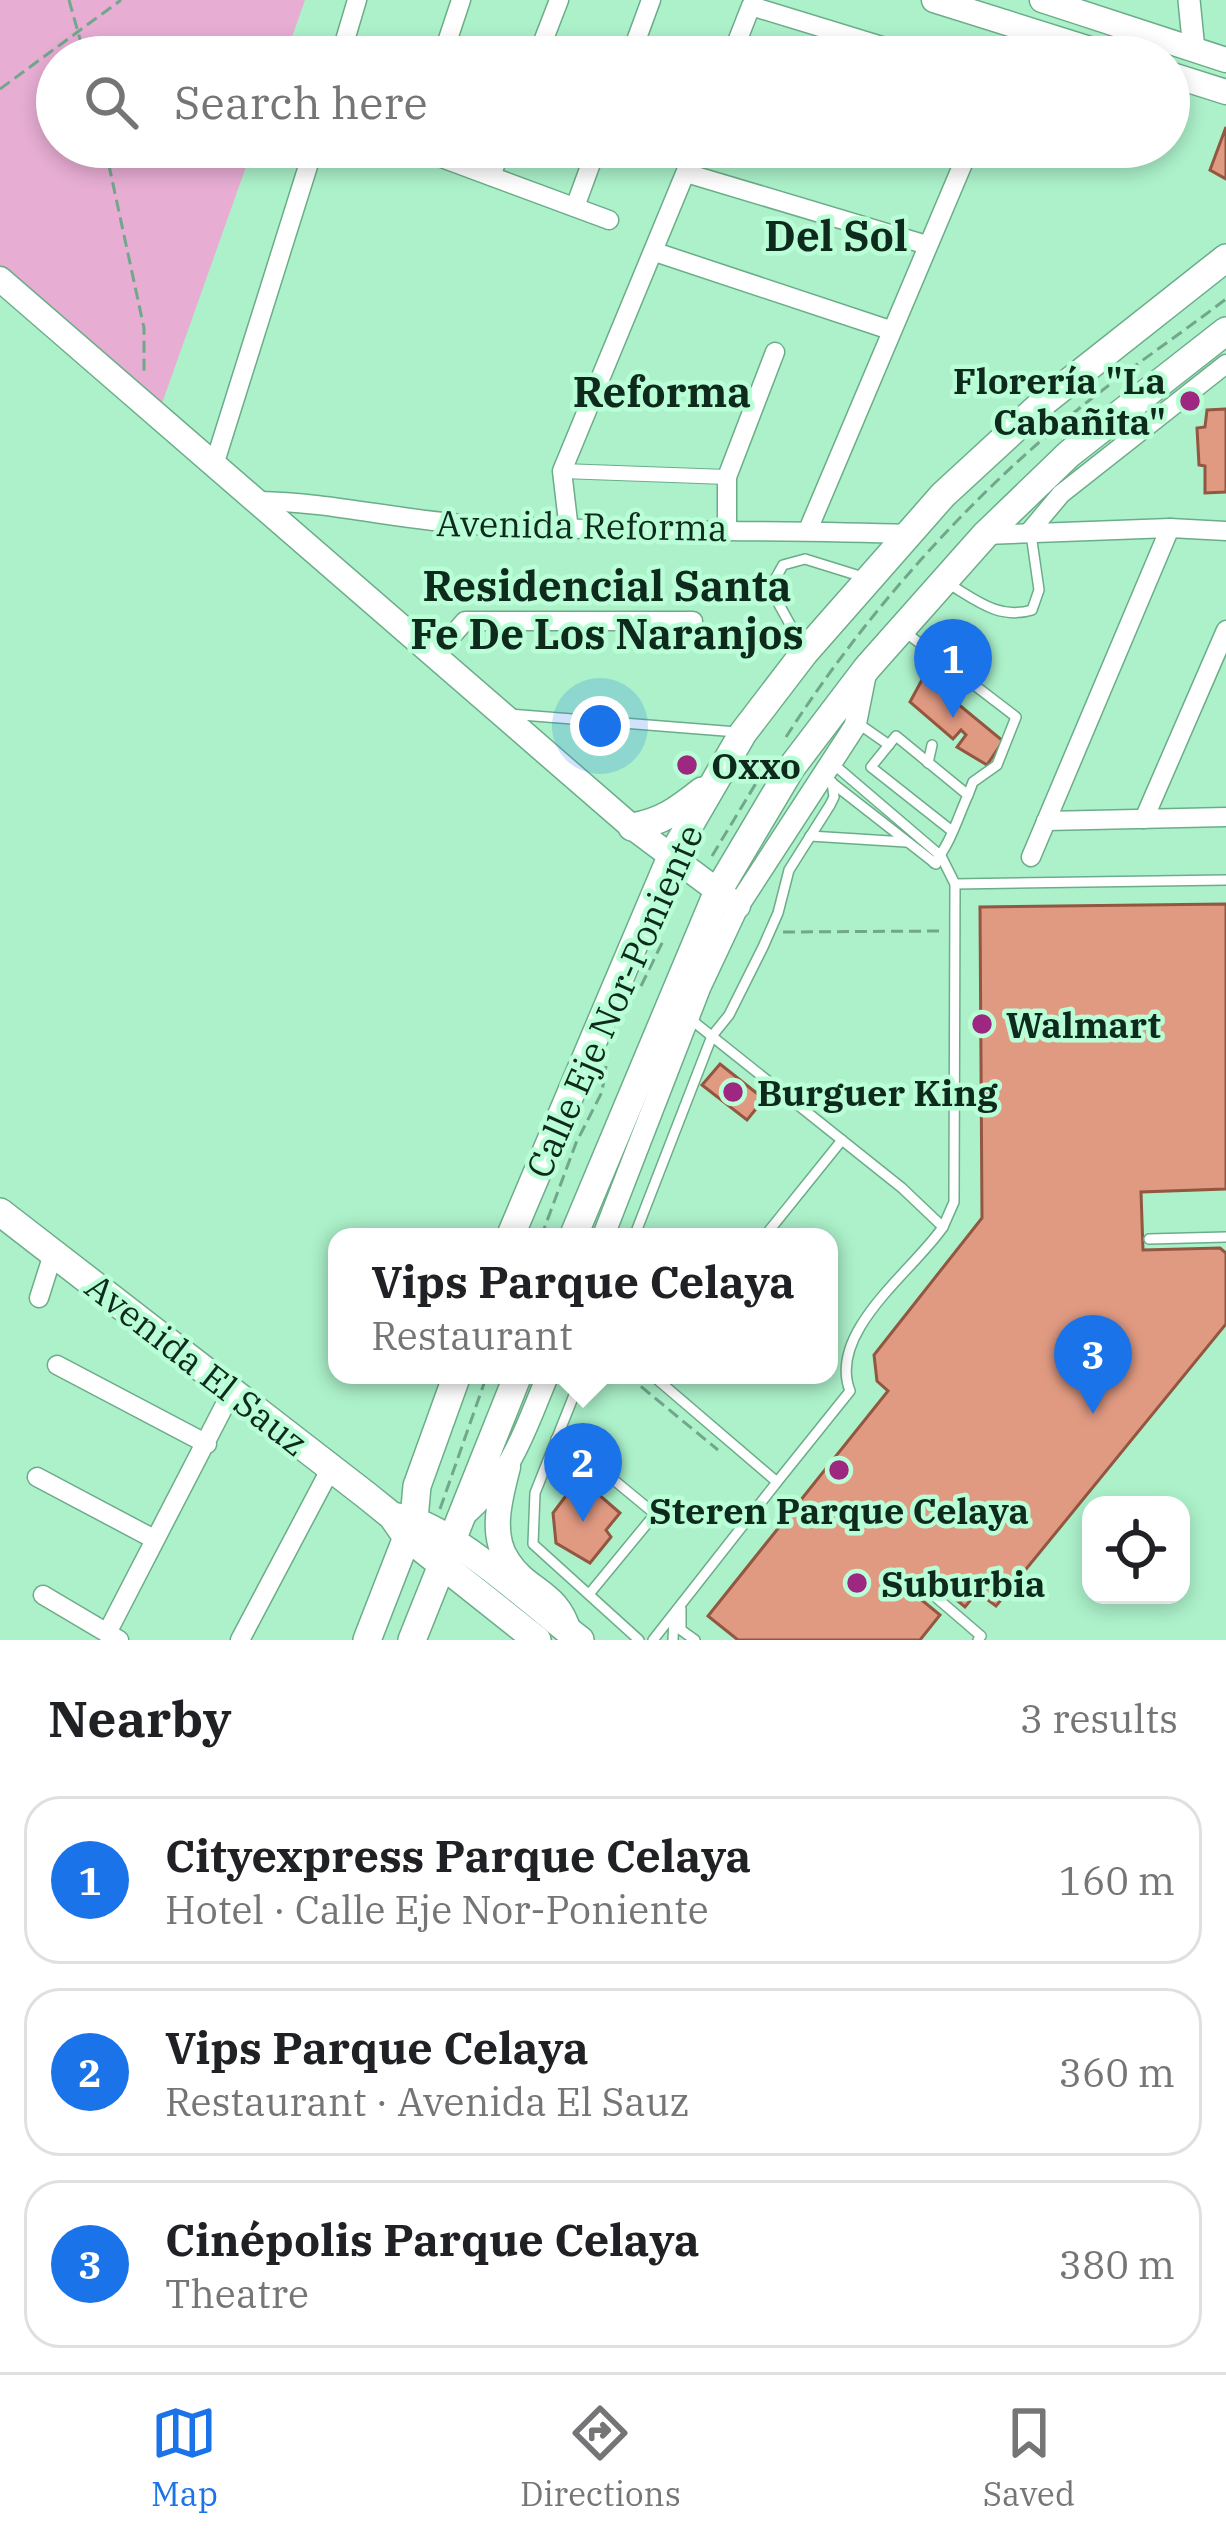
<!DOCTYPE html>
<html lang="en">
<head>
<meta charset="utf-8">
<style>
	:root { --surface:#fff; --page:#f6f6f6; --text:#202124; --muted:#757577; --line:#e0e0e0; --accent:#1a73e8 }
	body { margin:0; font-family:"IBM Plex Serif",serif; background:var(--page); color:var(--text) }
	.controls { position:absolute; right:36px; bottom:36px; display:grid; overflow:hidden; border-radius:24px; box-shadow:0 6px 18px #0003 }
	.controls button { width:108px; height:108px; display:grid; place-items:center; padding:0; border:0; border-bottom:3px solid var(--line); background:var(--surface); color:var(--text); font:60px sans-serif }
	.you { position:absolute; left:600px; top:726px; width:42px; height:42px; margin:-30px; border:9px solid #fff; border-radius:50%; background:#1a73e8; box-shadow:0 0 0 18px #1a73e833 }
	.badge { display:grid; place-items:center; width:78px; height:78px; border-radius:50%; background:var(--accent); color:#fff; font-size:39px; font-weight:700 }
	.pin { position:absolute; translate:-50% -99px; filter:drop-shadow(0 3px 6px #0008) }
	.pin::after { content:''; position:absolute; top:63px; width:42px; height:36px; background:inherit; clip-path:polygon(0 0,100% 0,50% 100%) }
	.popup { position:absolute; left:328px; top:1228px; width:510px; height:156px; box-sizing:border-box; display:grid; place-content:center; border-radius:24px; background:var(--surface); filter:drop-shadow(0 3px 9px #0005); font-size:39px; white-space:nowrap; color:var(--muted) }
	.popup b { font-size:45px; color:var(--text) }
	.popup::after { content:''; position:absolute; left:50%; top:100%; margin-left:-24px; border:24px solid transparent; border-top-color:var(--surface) }
	.list { margin:0; padding:0; list-style:none }
	h2 { display:flex; justify-content:space-between; align-items:center; height:156px; margin:0; padding:0 48px; font-size:51px }
	h2 small { font-size:39px; font-weight:400; color:var(--muted) }
	.list li { display:grid; grid-template-columns:78px 1fr auto; gap:36px; align-items:center; box-sizing:border-box; height:168px; margin:0 24px 24px; padding:0 24px; border:3px solid var(--line); border-radius:36px }
	.list b { display:block; font-size:45px; white-space:nowrap }
	.list p { margin:0; font-size:39px; white-space:nowrap; color:var(--muted) }
	.list em { font-size:39px; font-style:normal; color:var(--muted) }
	.icon { flex:none; width:66px; height:66px; fill:none; stroke:currentColor; stroke-width:2; stroke-linecap:round; stroke-linejoin:round }
	.map { position:relative; flex:none; width:1226px; height:1640px; overflow:hidden }
	.search { position:absolute; background:var(--surface); box-shadow:0 6px 18px #0003; left:36px; right:36px; top:36px; height:132px; display:flex; align-items:center; gap:30px; box-sizing:border-box; padding:0 42px; border-radius:66px; color:var(--muted); font-size:45px }
	.sheet { height:732px; background:var(--surface) }
	nav { display:flex; justify-content:space-around; align-items:center; box-sizing:border-box; height:168px; border-top:3px solid var(--line); background:var(--surface); font-size:33px; color:var(--muted) }
	nav a { display:grid; justify-items:center; gap:6px }
	nav .on { color:var(--accent) }
	.map>svg:first-child { display:block }
	.green { fill:#e7add3 }
	.building { fill:#e09a82; stroke:#925641; stroke-width:3 }
	.lines { fill:none; stroke-linecap:round; stroke-linejoin:round }
	.service-casing { stroke:#6bad89; stroke-width:12 }
	.pedestrian-casing { stroke:#6bad89; stroke-width:16 }
	.minor-casing { stroke:#6bad89; stroke-width:21 }
	.tertiary-casing { stroke:#6bad89; stroke-width:24 }
	.secondary-casing { stroke:#6bad89; stroke-width:27 }
	.primary-casing { stroke:#6bad89; stroke-width:30 }
	.path { stroke:#71a78a; stroke-width:3; stroke-dasharray:12 6; stroke-linecap:butt }
	.service { stroke:#fff; stroke-width:9 }
	.pedestrian { stroke:#fff; stroke-width:14 }
	.minor { stroke:#fff; stroke-width:18 }
	.tertiary { stroke:#fff; stroke-width:21 }
	.secondary { stroke:#fff; stroke-width:24 }
	.primary { stroke:#fff; stroke-width:27 }
	.poi-dot { fill:#9d2781; stroke:#b9fed7; stroke-width:4.5 }
	.labels { text-anchor:middle; dominant-baseline:central; stroke-width:9; stroke-linejoin:round; paint-order:stroke }
	.poi-label { font-size:36px; font-weight:bold; fill:#0e2a1c; stroke:#b9fed7; text-anchor:start }
	.street-label { font-size:36px; fill:#0e2a1c; stroke:#b9fed7 }
	.quarter-label { font-size:42px; font-weight:bold; fill:#0e2a1c; stroke:#b9fed7 }
</style>
</head>
<body>
<div class="map">
<svg width="1226" height="1640" viewBox="0 0 1226 1640">
	<rect width="100%" height="100%" fill="#acf1ca"/>
	<!-- green -->
	<path class="green" d="M 0,0 L 305,0 L 285,57 L 57,57 L 57,147 L 253,147 L 160,409 L 0,270 Z"/>
	<!-- building -->
	<g class="building">
		<path d="M 1226,127 L 1226,179 L 1210,170 Z"/>
		<path d="M 1226,409 L 1226,492 L 1205,493 L 1205,466 L 1199,465 L 1197,428 L 1205,427 L 1207,410 Z"/>
		<path d="M 924,676 L 1003,741 L 987,765 L 957,747 L 966,735 L 961,730 L 953,739 L 910,702 Z"/>
		<path d="M 1226,904 L 1226,1189 L 1141,1192 L 1143,1250 L 1220,1248 L 1226,1253 L 1226,1324 L 996,1606 L 977,1592 L 965,1607 L 926,1575 L 912,1592 L 940,1615 L 920,1640 L 738,1640 L 708,1616 L 888,1391 L 877,1381 L 874,1355 L 982,1218 L 980,907 Z"/>
		<path d="M 720,1064 L 764,1099 L 747,1120 L 702,1085 Z"/>
		<path d="M 568,1493 L 597,1493 L 620,1513 L 606,1530 L 611,1537 L 590,1563 L 556,1543 L 553,1513 Z"/>
	</g>
	<g class="lines">
		<defs>
			<g id="service">
				<path d="M 949,584 C 976,600 999,620 1032,610 L 1039,590 L 1031,534"/>
				<path d="M 905,632 L 1016,717 L 997,765 L 973,782 L 968,795"/>
				<path d="M 802,646 L 776,599 L 773,583 L 783,565 L 805,559 L 863,577"/>
				<path d="M 509,714 L 737,732"/>
				<path d="M 856,722 L 889,745"/>
				<path d="M 928,763 L 932,745"/>
				<path d="M 831,782 L 936,864"/>
				<path d="M 810,836 L 906,842"/>
				<path d="M 934,863 C 950,845 958,817 968,795 L 896,736 L 871,767 L 952,831"/>
				<path d="M 955,884 L 1226,880"/>
				<path d="M 689,1018 L 902,1188 L 943,1227 L 954,1202 L 955,884 L 941,856 L 831,762"/>
				<path d="M 634,1237 L 712,1036 L 729,1015 L 763,947 L 778,913 L 789,870 L 830,805 L 834,797 L 832,782"/>
				<path d="M 764,1237 L 842,1140"/>
				<path d="M 1149,1239 L 1226,1237"/>
				<path d="M 582,1375 L 535,1493 L 533,1544 L 639,1640"/>
				<path d="M 652,1375 L 777,1482 L 850,1391 C 827,1332 913,1271 943,1227"/>
				<path d="M 556,1439 L 580,1452 L 655,1514 L 590,1593"/>
				<path d="M 924,1587 L 981,1636 L 978,1640"/>
				<path d="M 681,1609 L 681,1630 L 695,1640"/>
				<path d="M 653,1640 L 777,1482"/>
				<path d="M 673,1640 L 674,1619"/>
			</g>
			<path id="pedestrian" d="M 562,471 L 727,477"/>
			<g id="minor">
				<path d="M 340,57 L 357,0"/>
				<path d="M 442,57 L 461,0"/>
				<path d="M 537,57 L 559,0"/>
				<path d="M 630,57 L 651,0"/>
				<path d="M 731,57 L 751,6 L 918,57"/>
				<path d="M 918,147 L 964,160"/>
				<path d="M 312,156 L 412,147 L 609,220"/>
				<path d="M 686,173 L 927,245"/>
				<path d="M 491,176 L 502,147"/>
				<path d="M 575,207 L 597,147"/>
				<path d="M 655,252 L 890,330"/>
				<path d="M 215,462 L 314,147"/>
				<path d="M 259,501 C 332,502 403,521 477,525 C 620,533 764,529 908,534"/>
				<path d="M 727,528 L 727,477 L 775,352"/>
				<path d="M 569,530 L 562,471 L 696,147"/>
				<path d="M 808,530 L 970,147"/>
				<path d="M 1030,531 L 1061,494 L 1226,364"/>
				<path d="M 985,535 L 1170,528 L 1226,531"/>
				<path d="M 434,656 L 465,621 L 693,621"/>
				<path d="M 1144,819 L 1226,630"/>
				<path d="M 1046,821 L 1226,817"/>
				<path d="M 1031,857 L 1170,528"/>
				<path d="M 39,1298 L 53,1254"/>
				<path d="M 57,1365 L 207,1444"/>
				<path d="M 37,1477 L 154,1539"/>
				<path d="M 43,1595 L 119,1640"/>
				<path d="M 107,1633 L 232,1391"/>
				<path d="M 240,1640 L 331,1468"/>
			</g>
			<g id="tertiary">
				<path d="M 1189,0 L 1194,50"/>
				<path d="M 603,1237 L 700,987 L 738,906 L 855,726 L 865,676"/>
				<path d="M 465,1515 C 514,1471 523,1434 548,1375"/>
			</g>
			<g id="secondary">
				<path d="M 934,0 L 1115,57"/>
				<path d="M 1042,0 L 1226,60"/>
				<path d="M 1169,74 L 1226,92"/>
				<path d="M 0,279 L 632,827 L 738,906"/>
				<path d="M 508,1467 C 501,1495 489,1534 508,1561 C 528,1592 558,1591 569,1632"/>
			</g>
			<g id="primary">
				<path d="M 632,827 C 662,822 678,810 702,791"/>
				<path d="M 0,1212 L 366,1495 L 392,1516 L 406,1536 L 537,1640"/>
				<path d="M 510,1237 L 671,857 L 743,733 L 805,652 L 943,495 L 1045,401 L 1226,258"/>
				<path d="M 573,1237 L 718,891 L 791,768 L 867,668 L 985,535 L 1069,454 L 1226,331"/>
				<path d="M 397,1517 C 446,1522 537,1607 580,1640"/>
				<path d="M 367,1640 L 414,1519 L 417,1486 L 457,1375"/>
				<path d="M 412,1640 L 518,1375"/>
			</g>
		</defs>
		<!-- service casing -->
		<use href="#service" class="service-casing"/>
		<!-- pedestrian casing -->
		<use href="#pedestrian" class="pedestrian-casing"/>
		<!-- minor casing -->
		<use href="#minor" class="minor-casing"/>
		<!-- tertiary casing -->
		<use href="#tertiary" class="tertiary-casing"/>
		<!-- secondary casing -->
		<use href="#secondary" class="secondary-casing"/>
		<!-- primary casing -->
		<use href="#primary" class="primary-casing"/>
		<!-- path -->
		<g class="path">
			<path d="M 69,0 L 85,57"/>
			<path d="M 0,89 L 121,0"/>
			<path d="M 105,147 L 144,328 L 144,375"/>
			<path d="M 786,737 C 863,617 961,506 1071,415 C 1121,374 1175,338 1226,299"/>
			<path d="M 712,856 L 767,765"/>
			<path d="M 783,932 L 941,931"/>
			<path d="M 641,986 L 664,939"/>
			<path d="M 541,1237 L 576,1143 L 602,1092 L 606,1066"/>
			<path d="M 627,1375 L 718,1450"/>
			<path d="M 440,1509 L 487,1375"/>
		</g>
		<!-- service -->
		<use href="#service" class="service"/>
		<!-- pedestrian -->
		<use href="#pedestrian" class="pedestrian"/>
		<!-- minor -->
		<use href="#minor" class="minor"/>
		<!-- tertiary -->
		<use href="#tertiary" class="tertiary"/>
		<!-- secondary -->
		<use href="#secondary" class="secondary"/>
		<!-- primary -->
		<use href="#primary" class="primary"/>
	</g>
	<!-- markers -->
	<g class="poi-dot">
		<circle cx="1190" cy="401" r="12"/>
		<circle cx="687" cy="765" r="12"/>
		<circle cx="982" cy="1024" r="12"/>
		<circle cx="733" cy="1092" r="12"/>
		<circle cx="839" cy="1470" r="12"/>
		<circle cx="857" cy="1583" r="12"/>
	</g>
	<g class="labels">
		<!-- poi labels -->
		<g class="poi-label">
			<text x="1166" y="380" text-anchor="end">Florería "La<tspan x="1166" dy="41">Cabañita"</tspan></text>
			<text x="711" y="765">Oxxo</text>
			<text x="1006" y="1024">Walmart</text>
			<text x="757" y="1092">Burguer King</text>
			<text x="839" y="1510" text-anchor="middle">Steren Parque Celaya</text>
			<text x="881" y="1583">Suburbia</text>
		</g>
		<!-- street labels -->
		<g class="street-label">
			<text transform="translate(582 525) rotate(1)">Avenida Reforma</text>
			<text transform="translate(614 1001) rotate(-66)">Calle Eje Nor-Poniente</text>
			<text transform="translate(197 1364) rotate(38)">Avenida El Sauz</text>
		</g>
		<!-- quarter labels -->
		<g class="quarter-label">
			<text x="836" y="235">Del Sol</text>
			<text x="662" y="391">Reforma</text>
			<text x="607" y="585">Residencial Santa<tspan x="607" dy="48">Fe De Los Naranjos</tspan></text>
		</g>
	</g>
</svg>
<div class="controls">
<button><svg class="icon" aria-label="locate" viewBox="0 0 24 24"><circle cx="12" cy="12" r="6"/><path d="M12 2v4M12 18v4M2 12h4M18 12h4"/></svg></button>
</div>
<div class="you"></div>
<div class="pin badge" style="left:953px;top:718px">1</div>
<div class="pin badge" style="left:583px;top:1522px">2</div>
<div class="popup"><b>Vips Parque Celaya</b>Restaurant</div>
<div class="pin badge" style="left:1093px;top:1414px">3</div>
<div class="search"><svg class="icon" aria-label="search" viewBox="0 0 24 24"><circle cx="10" cy="10" r="6"/><path d="M15 15l6 6"/></svg>Search here</div>
</div>
<section class="sheet">
<h2>Nearby<small>3 results</small></h2>
<ul class="list">
<li><span class="badge">1</span><div><b>Cityexpress Parque Celaya</b><p>Hotel · Calle Eje Nor-Poniente</p></div><em>160 m</em></li>
<li><span class="badge">2</span><div><b>Vips Parque Celaya</b><p>Restaurant · Avenida El Sauz</p></div><em>360 m</em></li>
<li><span class="badge">3</span><div><b>Cinépolis Parque Celaya</b><p>Theatre</p></div><em>380 m</em></li>
</ul>
</section>
<nav>
<a class="on"><svg class="icon" aria-label="map" viewBox="0 0 24 24"><path d="M3 6l6-2 6 2 6-2v14l-6 2-6-2-6 2zM9 4v14M15 6v14"/></svg>Map</a>
<a><svg class="icon" aria-label="directions" viewBox="0 0 24 24"><path d="M12 3l9 9-9 9-9-9zM9 14v-3h6M13 9l2 2-2 2"/></svg>Directions</a>
<a><svg class="icon" aria-label="saved" viewBox="0 0 24 24"><path d="M7 4h10v16l-5-4-5 4z"/></svg>Saved</a>
</nav>
</body>
</html>
